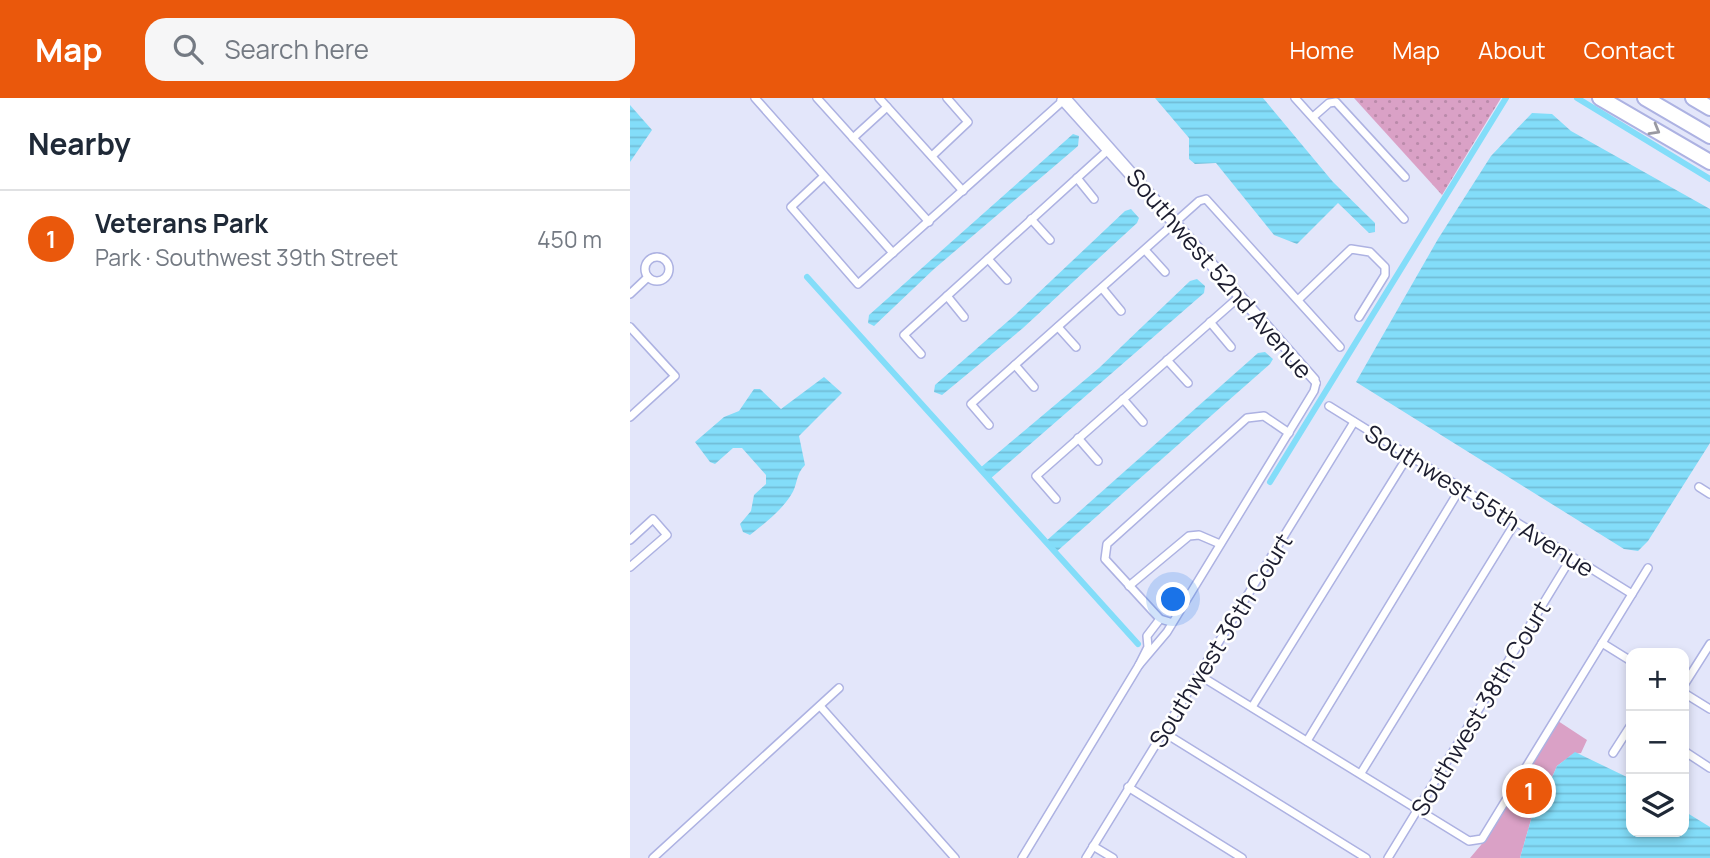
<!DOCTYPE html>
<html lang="en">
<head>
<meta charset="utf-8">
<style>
	:root { --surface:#fff; --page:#f6f6f7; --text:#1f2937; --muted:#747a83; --line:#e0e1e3; --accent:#ea580c }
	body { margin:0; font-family:Manrope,sans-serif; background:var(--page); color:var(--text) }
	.controls { position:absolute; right:21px; bottom:21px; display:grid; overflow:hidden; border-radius:14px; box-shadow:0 4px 10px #0003 }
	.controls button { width:63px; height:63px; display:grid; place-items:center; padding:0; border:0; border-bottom:2px solid var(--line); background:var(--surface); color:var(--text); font:35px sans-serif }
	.you { position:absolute; left:544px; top:502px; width:24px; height:24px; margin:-18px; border:5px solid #fff; border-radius:50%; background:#1a73e8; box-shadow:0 0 0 10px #1a73e833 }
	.badge { display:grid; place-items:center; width:46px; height:46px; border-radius:50%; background:var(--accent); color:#fff; font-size:23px; font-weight:700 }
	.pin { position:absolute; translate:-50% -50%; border:4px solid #fff; box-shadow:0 2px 7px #0006 }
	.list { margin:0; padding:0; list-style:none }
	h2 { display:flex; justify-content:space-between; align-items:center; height:91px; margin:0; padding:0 28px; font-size:30px }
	h2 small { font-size:23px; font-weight:400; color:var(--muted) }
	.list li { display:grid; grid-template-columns:46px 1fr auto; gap:21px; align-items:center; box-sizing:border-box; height:98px; padding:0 28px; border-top:2px solid var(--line) }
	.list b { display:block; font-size:26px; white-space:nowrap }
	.list p { margin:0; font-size:23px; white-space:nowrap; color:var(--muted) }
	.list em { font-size:23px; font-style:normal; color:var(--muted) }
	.icon { flex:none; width:38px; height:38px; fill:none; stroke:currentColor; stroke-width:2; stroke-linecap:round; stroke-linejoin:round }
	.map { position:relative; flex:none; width:1080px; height:760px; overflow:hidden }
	header { display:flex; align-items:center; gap:42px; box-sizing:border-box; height:98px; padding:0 35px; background:var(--accent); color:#fff }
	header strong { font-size:33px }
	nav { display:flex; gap:38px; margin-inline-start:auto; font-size:24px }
	.search { width:490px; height:63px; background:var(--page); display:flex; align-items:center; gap:18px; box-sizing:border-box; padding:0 24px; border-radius:21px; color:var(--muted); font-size:26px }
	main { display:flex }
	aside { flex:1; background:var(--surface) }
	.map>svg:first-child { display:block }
	.grass { fill:url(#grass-dots) }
	.green { fill:#daa1c6 }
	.water { fill:url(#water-rules) }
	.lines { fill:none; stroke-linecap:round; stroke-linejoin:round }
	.canal { stroke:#83ddf9; stroke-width:6 }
	.minor-casing { stroke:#adb2e2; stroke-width:10 }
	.motorway-casing { stroke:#adb2e2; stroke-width:18 }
	.minor { stroke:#fff; stroke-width:7 }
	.motorway { stroke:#fff; stroke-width:14 }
	.oneway { stroke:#9999a1 }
	.labels { text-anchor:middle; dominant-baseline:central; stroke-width:5; stroke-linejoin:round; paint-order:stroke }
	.street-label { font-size:24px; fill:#1c1d2f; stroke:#fff }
</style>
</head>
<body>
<header>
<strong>Map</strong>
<div class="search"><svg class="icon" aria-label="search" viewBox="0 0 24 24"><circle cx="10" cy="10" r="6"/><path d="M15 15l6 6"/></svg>Search here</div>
<nav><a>Home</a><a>Map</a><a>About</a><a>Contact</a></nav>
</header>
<main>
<aside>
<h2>Nearby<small></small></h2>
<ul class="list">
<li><span class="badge">1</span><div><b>Veterans Park</b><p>Park · Southwest 39th Street</p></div><em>450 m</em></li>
</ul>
</aside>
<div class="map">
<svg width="1080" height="760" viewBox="0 0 1080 760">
	<defs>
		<pattern id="grass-dots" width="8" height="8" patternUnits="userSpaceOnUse" patternTransform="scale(1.75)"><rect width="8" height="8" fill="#daa1c6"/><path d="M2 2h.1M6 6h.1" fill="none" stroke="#ba8aaa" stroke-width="1.8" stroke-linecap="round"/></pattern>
		<pattern id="water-rules" width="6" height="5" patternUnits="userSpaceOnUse" patternTransform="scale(1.75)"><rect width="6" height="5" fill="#83ddf9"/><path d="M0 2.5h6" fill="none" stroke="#71bdd6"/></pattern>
	</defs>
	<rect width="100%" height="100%" fill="#e3e6fa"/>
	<!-- grass -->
	<path class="grass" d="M 724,0 L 871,0 L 812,97 Z"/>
	<!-- green -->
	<path class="green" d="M 928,623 L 957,642 L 951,655 L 943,656 L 927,668 L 920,684 L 907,701 L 890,760 L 840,760 L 851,747 Z"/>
	<!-- water -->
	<g class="water">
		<path d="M 525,0 L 633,0 L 703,84 L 745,125 L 745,134 L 739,135 L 708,105 L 667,146 L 644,137 L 586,65 L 565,66 L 559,61 L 559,40 Z"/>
		<path d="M 0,7 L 22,32 L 0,64 Z"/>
		<path d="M 902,15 L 922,16 L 941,33 L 1080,111 L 1080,345 L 1018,443 L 1008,453 L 994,451 L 726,284 L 808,141 L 861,58 Z"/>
		<path d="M 443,36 L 449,38 L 448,48 L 304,171 L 244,228 L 238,225 L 239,217 Z"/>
		<path d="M 501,111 L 509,120 L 507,125 L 393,230 L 312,297 L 304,294 L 305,287 L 385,217 L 495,113 Z"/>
		<path d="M 567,181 L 575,188 L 574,195 L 360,381 L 350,370 L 469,270 L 560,183 Z"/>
		<path d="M 635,254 L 643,261 L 640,266 L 425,455 L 415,444 L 628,255 Z"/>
		<path d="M 194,279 L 212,295 L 169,338 L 175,367 C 165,377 168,387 161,397 C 152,412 134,426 120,437 L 113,434 L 110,426 L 121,413 L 124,397 L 136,386 L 136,377 L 112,350 L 103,350 L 85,366 L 80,364 L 65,344 L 94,319 L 109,313 L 124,291 L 130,291 L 151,311 Z"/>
		<path d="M 945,654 L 1001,681 L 1001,734 L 1054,734 L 1054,713 L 1080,729 L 1080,760 L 890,760 L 907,701 L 920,684 L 927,668 Z"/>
	</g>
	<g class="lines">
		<!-- canal -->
		<g class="canal">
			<path d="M 947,0 L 1080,81"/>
			<path d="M 177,179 L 508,546"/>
			<path d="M 640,384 L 876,0"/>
		</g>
		<defs>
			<g id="minor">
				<path d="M 125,0 L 263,155"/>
				<path d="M 187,0 L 299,124"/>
				<path d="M 249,0 L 333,93"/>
				<path d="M 437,0 L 685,281"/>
				<path d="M 665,0 L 774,121"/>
				<path d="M 431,2 L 686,285"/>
				<path d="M 683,19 L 699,5 L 706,4 L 775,79"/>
				<path d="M 223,40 L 257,9"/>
				<path d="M 302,58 L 338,24 L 317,0"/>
				<path d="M 193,79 L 161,109 L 228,186 L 436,0"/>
				<path d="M 447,80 L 464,101"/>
				<path d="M 401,121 L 420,142"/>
				<path d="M 515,152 L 535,174"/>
				<circle cx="27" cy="171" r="12"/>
				<path d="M 358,161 L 377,182"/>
				<path d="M 472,190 L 491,213"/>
				<path d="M 0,196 L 18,179"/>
				<path d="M 317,198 L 334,219"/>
				<path d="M 669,201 L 721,151 L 740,154 L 755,169 L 755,177 L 729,219"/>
				<path d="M 580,224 L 601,249"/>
				<path d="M 0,229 L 45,278 L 0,319"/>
				<path d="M 428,229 L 446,249"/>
				<path d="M 291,256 L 274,237 L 478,52"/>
				<path d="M 537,262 L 558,285"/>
				<path d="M 385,267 L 404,289"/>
				<path d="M 493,301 L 513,324"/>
				<path d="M 699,308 L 1002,496"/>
				<path d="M 359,327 L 341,306 L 569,103 L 576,101 L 710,249"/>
				<path d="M 448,340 L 468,363"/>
				<path d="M 1069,389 L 1080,396"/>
				<path d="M 426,401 L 406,378 L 609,199"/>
				<path d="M 0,442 L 23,421 L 37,437 L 0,469"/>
				<path d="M 499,488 L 559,438 L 569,437 L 590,446"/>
				<path d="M 540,524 L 530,521 L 475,461 L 477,446 L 617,320 L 634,318 L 659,335"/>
				<path d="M 972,545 L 1001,563"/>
				<path d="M 509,567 L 537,534 L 684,293 L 686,285"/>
				<path d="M 569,577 L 839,743 L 852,741 L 1018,470"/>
				<path d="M 1054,587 L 1080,546"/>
				<path d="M 1054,595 L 1080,611"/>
				<path d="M 190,608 L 325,760"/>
				<path d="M 622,609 L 778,358"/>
				<path d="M 533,634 L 736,760"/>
				<path d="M 677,643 L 830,391"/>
				<path d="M 1054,653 L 1080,670"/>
				<path d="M 983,655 L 1001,627"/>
				<path d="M 731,675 L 885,425"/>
				<path d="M 498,689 L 612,760"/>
				<path d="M 463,748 L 483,760"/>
				<path d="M 23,760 L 209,590"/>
				<path d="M 392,760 L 509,567 L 518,549 L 517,538 L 530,521"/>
				<path d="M 456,760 L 724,324"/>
				<path d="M 758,760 L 941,460"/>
			</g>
			<g id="motorway">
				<path d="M 970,0 L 1080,64"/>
				<path d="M 1015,0 L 1080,38"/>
				<path d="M 1063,0 L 1080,10"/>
			</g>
		</defs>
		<!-- minor casing -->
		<use href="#minor" class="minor-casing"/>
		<!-- motorway casing -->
		<use href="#motorway" class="motorway-casing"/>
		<!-- minor -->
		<use href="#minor" class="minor"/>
		<!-- motorway -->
		<use href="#motorway" class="motorway"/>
	</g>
	<!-- one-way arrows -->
	<defs><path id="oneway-chevron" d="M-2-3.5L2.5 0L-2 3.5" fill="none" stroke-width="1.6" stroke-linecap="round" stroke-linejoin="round" transform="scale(1.75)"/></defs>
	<use class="oneway" href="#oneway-chevron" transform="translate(1025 32) rotate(30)"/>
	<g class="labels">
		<!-- street labels -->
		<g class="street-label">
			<text transform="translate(590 175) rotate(49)">Southwest 52nd Avenue</text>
			<text transform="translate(850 402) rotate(32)">Southwest 55th Avenue</text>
			<text transform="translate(590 542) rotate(-58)">Southwest 36th Court</text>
			<text transform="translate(850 610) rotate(-59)">Southwest 38th Court</text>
		</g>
	</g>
</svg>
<div class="controls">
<button>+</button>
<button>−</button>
<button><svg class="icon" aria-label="layers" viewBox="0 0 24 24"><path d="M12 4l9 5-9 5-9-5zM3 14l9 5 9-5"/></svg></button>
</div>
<div class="you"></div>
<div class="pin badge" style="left:899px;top:693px">1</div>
</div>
</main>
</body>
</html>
